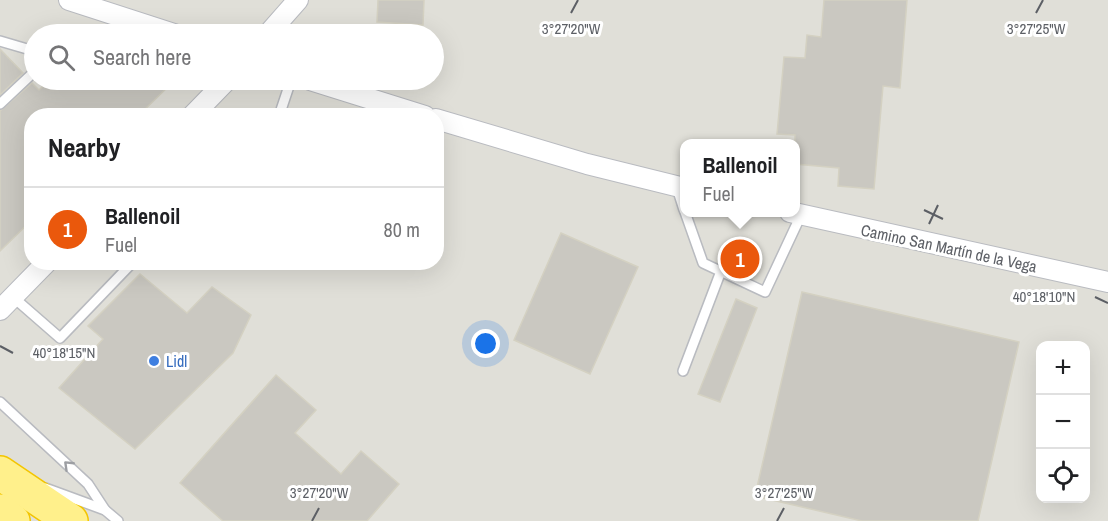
<!DOCTYPE html>
<html lang="en">
<head>
<meta charset="utf-8">
<style>
	:root { --surface:#fff; --page:#f6f6f6; --text:#202124; --muted:#757577; --line:#e0e0e0; --accent:#ea580c }
	body { margin:0; font-family:"Archivo Narrow",sans-serif; background:var(--page); color:var(--text) }
	.controls { position:absolute; right:18px; bottom:18px; display:grid; overflow:hidden; border-radius:12px; box-shadow:0 6px 24px #0002 }
	.controls button { width:54px; height:54px; display:grid; place-items:center; padding:0; border:0; border-bottom:2px solid var(--line); background:var(--surface); color:var(--text); font:30px sans-serif }
	.you { position:absolute; left:486px; top:344px; width:21px; height:21px; margin:-15px; border:4px solid #fff; border-radius:50%; background:#1a73e8; box-shadow:0 0 0 9px #1a73e833 }
	.badge { display:grid; place-items:center; width:39px; height:39px; border-radius:50%; background:var(--accent); color:#fff; font-size:20px; font-weight:700 }
	.pin { position:absolute; translate:-50% -50%; border:3px solid #fff; box-shadow:0 2px 6px #0006 }
	.popup { position:absolute; left:680px; top:139px; width:120px; height:78px; box-sizing:border-box; display:grid; place-content:center; border-radius:12px; background:var(--surface); filter:drop-shadow(0 2px 4px #0005); font-size:20px; white-space:nowrap; color:var(--muted) }
	.popup b { font-size:22px; color:var(--text) }
	.popup::after { content:''; position:absolute; left:50%; top:100%; margin-left:-12px; border:12px solid transparent; border-top-color:var(--surface) }
	.list { margin:0; padding:0; list-style:none }
	h2 { display:flex; justify-content:space-between; align-items:center; height:78px; margin:0; padding:0 24px; font-size:26px }
	h2 small { font-size:20px; font-weight:400; color:var(--muted) }
	.list li { display:grid; grid-template-columns:39px 1fr auto; gap:18px; align-items:center; box-sizing:border-box; height:84px; padding:0 24px; border-top:2px solid var(--line) }
	.list b { display:block; font-size:22px; white-space:nowrap }
	.list p { margin:0; font-size:20px; white-space:nowrap; color:var(--muted) }
	.list em { font-size:20px; font-style:normal; color:var(--muted) }
	.icon { flex:none; width:33px; height:33px; fill:none; stroke:currentColor; stroke-width:2; stroke-linecap:round; stroke-linejoin:round }
	.map { position:relative; flex:none; width:1108px; height:521px; overflow:hidden }
	.search { position:absolute; background:var(--surface); box-shadow:0 6px 24px #0002; left:24px; top:24px; width:420px; height:66px; display:flex; align-items:center; gap:15px; box-sizing:border-box; padding:0 21px; border-radius:33px; color:var(--muted); font-size:22px }
	.panel { position:absolute; background:var(--surface); box-shadow:0 6px 24px #0002; left:24px; top:108px; width:420px; height:162px; border-radius:24px }
	.map>svg:first-child { display:block }
	.industrial { fill:#e0dfd8; fill-rule:evenodd }
	.building { fill:#cac8c1; stroke:#d4d1c2; stroke-width:1.5 }
	.lines { fill:none; stroke-linecap:round; stroke-linejoin:round }
	.lane-casing { stroke:#b9bbc0; stroke-width:12 }
	.street-casing { stroke:#b9bbc0; stroke-width:22 }
	.highway-casing { stroke:#f3c500; stroke-width:36 }
	.lane { stroke:#fff; stroke-width:9 }
	.street { stroke:#fff; stroke-width:20 }
	.highway { stroke:#fff08b; stroke-width:33 }
	.oneway { stroke:#9d9fa3 }
	.ticks { fill:none; stroke:#5c5f65; stroke-width:2 }
	.shop-dot { fill:#3f7fe0; stroke:#fff; stroke-width:2 }
	.labels { text-anchor:middle; dominant-baseline:central; stroke-width:6; stroke-linejoin:round; paint-order:stroke }
	.street-label { font-size:16px; fill:#5c5f65; stroke:#fff }
	.shop-label { font-size:16px; fill:#366cbe; stroke:#fff; text-anchor:start }
	.ticks-label { font-size:15px; text-anchor:middle; fill:#5c5f65; stroke:#fff; stroke-width:6; stroke-linejoin:round; paint-order:stroke }
</style>
</head>
<body>
<div class="map">
<svg width="1108" height="521" viewBox="0 0 1108 521">
	<rect width="100%" height="100%" fill="#efeee4"/>
	<!-- industrial -->
	<path class="industrial" d="M 0,0 L 1108,0 L 1108,521 L 0,521 ZM 34,34 L 434,34 L 434,80 L 34,80 ZM 32,116 L 436,116 L 436,262 L 32,262 ZM 684,144 L 795,144 L 795,212 L 684,212 ZM 1040,346 L 1086,346 L 1086,498 L 1040,498 Z"/>
	<!-- building -->
	<g class="building">
		<path d="M 378,0 L 424,0 L 423,25 L 377,22 Z"/>
		<path d="M 824,0 L 907,0 L 900,88 L 883,86 L 874,189 L 838,186 L 839,168 L 795,164 L 795,135 L 777,134 L 784,57 L 805,58 L 807,35 L 821,37 Z"/>
		<path d="M 0,49 L 23,73 L 0,95 Z"/>
		<path d="M 49,80 L 125,80 L 133,88 L 141,80 L 175,80 L 138,116 L 32,116 L 32,220 L 0,251 L 0,111 L 32,83 L 39,90 Z"/>
		<path d="M 561,233 L 638,267 L 590,374 L 514,340 Z"/>
		<path d="M 140,274 L 187,313 L 212,287 L 251,315 L 233,353 L 135,449 L 59,388 L 103,339 L 88,326 Z"/>
		<path d="M 802,292 L 1019,342 L 978,521 L 862,521 L 755,496 Z"/>
		<path d="M 736,299 L 757,308 L 720,402 L 698,394 Z"/>
		<path d="M 276,375 L 316,410 L 295,433 L 341,474 L 361,451 L 399,484 L 367,521 L 223,521 L 180,483 Z"/>
	</g>
	<g class="lines">
		<defs>
			<g id="lane">
				<path d="M 0,41 L 34,51"/>
				<path d="M 0,104 L 34,72"/>
				<path d="M 279,116 L 291,80"/>
				<path d="M 677,188 L 684,210"/>
				<path d="M 685,212 L 703,263 L 765,292 L 801,215"/>
				<path d="M 13,297 L 60,338 L 133,262"/>
				<path d="M 683,371 L 721,271"/>
				<path d="M 0,402 L 88,484 L 105,510"/>
				<path d="M 45,488 L 105,510 L 118,521"/>
			</g>
			<g id="street">
				<path d="M 69,0 L 174,34"/>
				<path d="M 268,34 L 298,0"/>
				<path d="M 310,80 L 425,116"/>
				<path d="M 192,116 L 227,80"/>
				<path d="M 436,119 L 587,164 L 684,188"/>
				<path d="M 790,212 L 1108,282"/>
				<path d="M 0,310 L 47,262"/>
			</g>
			<g id="highway">
				<path d="M 0,473 L 71,521"/>
				<path d="M 0,511 L 13,521"/>
			</g>
		</defs>
		<!-- lane casing -->
		<use href="#lane" class="lane-casing"/>
		<!-- street casing -->
		<use href="#street" class="street-casing"/>
		<!-- highway casing -->
		<use href="#highway" class="highway-casing"/>
		<!-- lane -->
		<use href="#lane" class="lane"/>
		<!-- street -->
		<use href="#street" class="street"/>
		<!-- highway -->
		<use href="#highway" class="highway"/>
	</g>
	<!-- one-way arrows -->
	<defs><path id="oneway-chevron" d="M-2-3.5L2.5 0L-2 3.5" fill="none" stroke-width="1.6" stroke-linecap="round" stroke-linejoin="round" transform="scale(1.5)"/></defs>
	<use class="oneway" href="#oneway-chevron" transform="translate(68 465) rotate(-136)"/>
	<!-- ticks -->
	<path class="ticks" d="M 571,13 L 578,0M 1036,13 L 1043,0M 924,210 L 943,219M 929,224 L 938,205M 1095,297 L 1108,303M 0,346 L 13,353M 312,521 L 319,508M 777,521 L 784,508"/>
	<!-- markers -->
	<circle class="shop-dot" cx="154" cy="361" r="6"/>
	<g class="labels">
		<!-- street labels -->
		<g class="street-label">
			<text transform="translate(949 248) rotate(12)">Camino San Martín de la Vega</text>
		</g>
		<!-- shop labels -->
		<g class="shop-label">
			<text x="166" y="361">Lidl</text>
		</g>
	</g>
	<g class="ticks-label">
		<text x="571" y="34">3°27'20"W</text>
		<text x="1036" y="34">3°27'25"W</text>
		<text x="1044" y="302">40°18'10"N</text>
		<text x="64" y="358">40°18'15"N</text>
		<text x="319" y="498">3°27'20"W</text>
		<text x="784" y="498">3°27'25"W</text>
	</g>
</svg>
<div class="controls">
<button>+</button>
<button>−</button>
<button><svg class="icon" aria-label="locate" viewBox="0 0 24 24"><circle cx="12" cy="12" r="6"/><path d="M12 2v4M12 18v4M2 12h4M18 12h4"/></svg></button>
</div>
<div class="you"></div>
<div class="pin badge" style="left:740px;top:259px">1</div>
<div class="popup"><b>Ballenoil</b>Fuel</div>
<div class="search"><svg class="icon" aria-label="search" viewBox="0 0 24 24"><circle cx="10" cy="10" r="6"/><path d="M15 15l6 6"/></svg>Search here</div>
<section class="panel">
<h2>Nearby<small></small></h2>
<ul class="list">
<li><span class="badge">1</span><div><b>Ballenoil</b><p>Fuel</p></div><em>80 m</em></li>
</ul>
</section>
</div>
</body>
</html>
